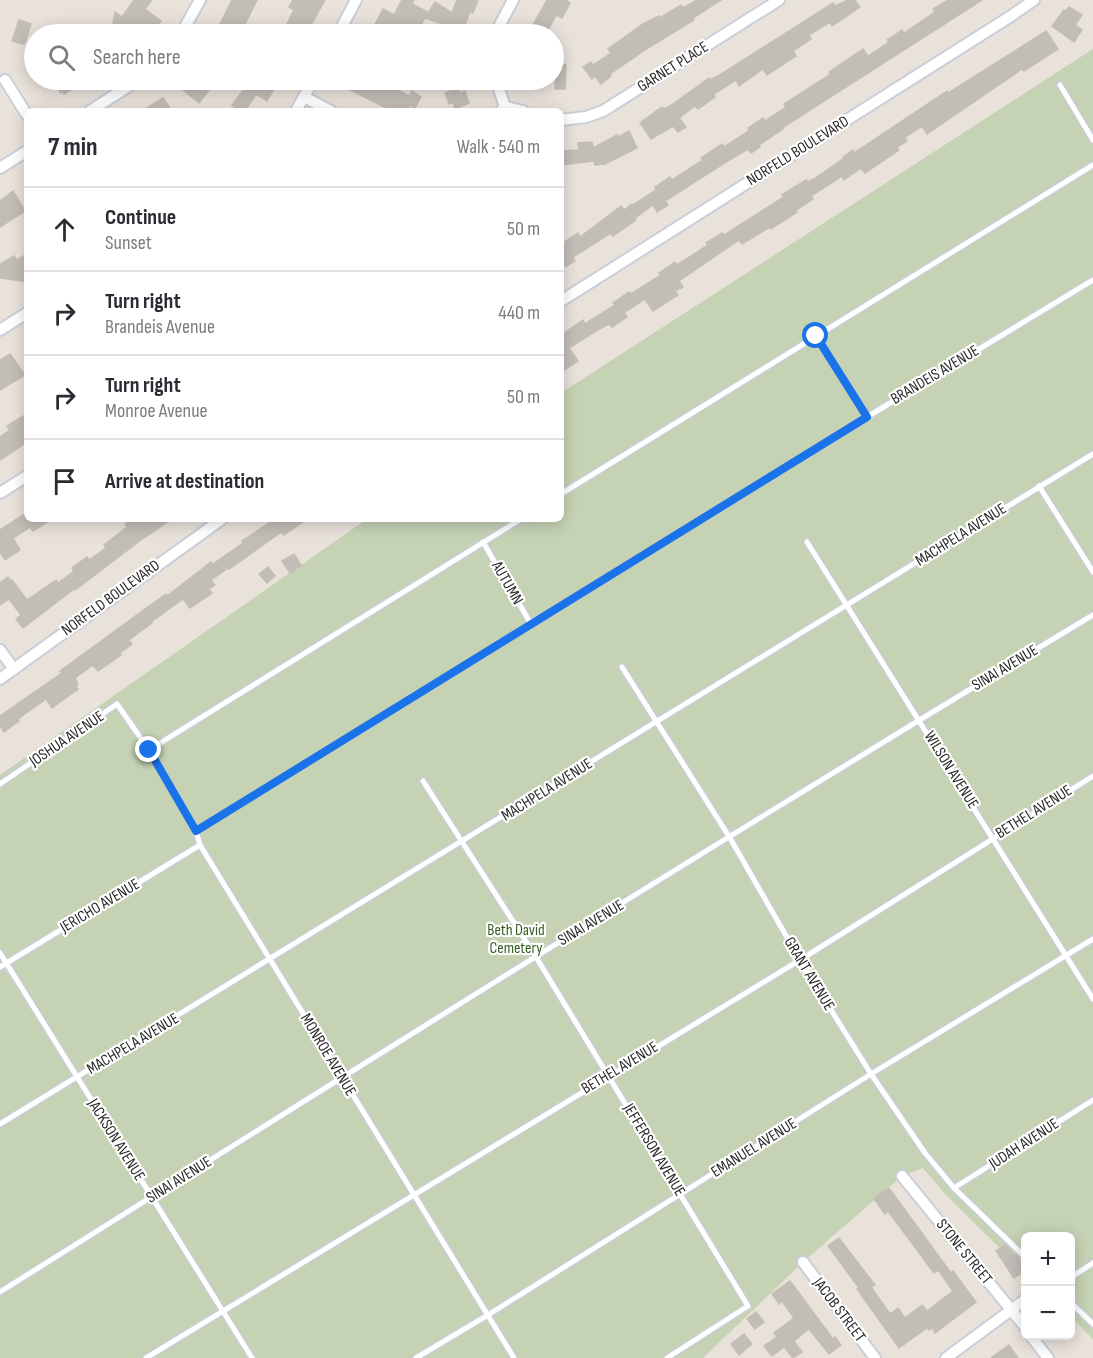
<!DOCTYPE html>
<html lang="en">
<head>
<meta charset="utf-8">
<style>
	:root { --surface:#fff; --page:#f7f7f7; --text:#2b2b33; --muted:#7c7c81; --line:#e1e1e2 }
	body { margin:0; font-family:"Sofia Sans Condensed",sans-serif; background:var(--page); color:var(--text) }
	.controls { position:absolute; right:18px; bottom:18px; display:grid; overflow:hidden; border-radius:9px; box-shadow:0 3px 15px #0003 }
	.controls button { width:54px; height:54px; display:grid; place-items:center; padding:0; border:0; border-bottom:2px solid var(--line); background:var(--surface); color:var(--text); font:30px sans-serif }
	.stop { position:absolute; width:18px; height:18px; margin:-14px; border:4px solid #1a73e8; border-radius:50%; background:#fff }
	.stop.end { background:#1a73e8; border-color:#fff; box-shadow:0 2px 6px #0008 }
	.list { margin:0; padding:0; list-style:none }
	h2 { display:flex; justify-content:space-between; align-items:center; height:78px; margin:0; padding:0 24px; font-size:26px }
	h2 small { font-size:20px; font-weight:400; color:var(--muted) }
	.list li { display:grid; grid-template-columns:39px 1fr auto; gap:18px; align-items:center; box-sizing:border-box; height:84px; padding:0 24px; border-top:2px solid var(--line) }
	.list b { display:block; font-size:22px; white-space:nowrap }
	.list p { margin:0; font-size:20px; white-space:nowrap; color:var(--muted) }
	.list em { font-size:20px; font-style:normal; color:var(--muted) }
	.icon { flex:none; width:33px; height:33px; fill:none; stroke:currentColor; stroke-width:2; stroke-linecap:round; stroke-linejoin:round }
	.map { position:relative; flex:none; width:1093px; height:1358px; overflow:hidden }
	.search { position:absolute; background:var(--surface); box-shadow:0 3px 15px #0003; left:24px; top:24px; width:540px; height:66px; display:flex; align-items:center; gap:15px; box-sizing:border-box; padding:0 21px; border-radius:33px; color:var(--muted); font-size:22px }
	.panel { position:absolute; background:var(--surface); box-shadow:0 3px 15px #0003; left:24px; top:108px; width:540px; height:414px; border-radius:9px }
	.map>svg:first-child { display:block }
	.cemetery { fill:#c5d2b4 }
	.building { fill:#c2bdb7; stroke:#c4beb5; stroke-width:1.5 }
	.lines { fill:none; stroke-linecap:round; stroke-linejoin:round }
	.lane-casing { stroke:#caced9; stroke-width:8 }
	.street-casing { stroke:#caced9; stroke-width:14 }
	.lane { stroke:#fff; stroke-width:5 }
	.street { stroke:#fff; stroke-width:10 }
	.route { stroke:#1a73e8; stroke-width:8 }
	.labels { text-anchor:middle; dominant-baseline:central; stroke-width:4.5; stroke-linejoin:round; paint-order:stroke }
	.street-label { font-size:16px; fill:#282828; stroke:#fff }
	.park-label { font-size:16px; fill:#325e20; stroke:#fff }
</style>
</head>
<body>
<div class="map">
<svg width="1093" height="1358" viewBox="0 0 1093 1358">
	<rect width="100%" height="100%" fill="#e9e2db"/>
	<!-- cemetery -->
	<path class="cemetery" d="M 1093,49 L 1093,1339 L 1071,1317 L 1070,1236 L 1026,1236 L 1025,1273 L 946,1195 L 923,1168 L 902,1176 L 803,1262 L 703,1358 L 0,1358 L 0,775 L 367,519 L 561,519 L 561,393 Z"/>
	<!-- building -->
	<g class="building">
		<path d="M 134,0 L 152,0 L 145,9 L 161,21 L 151,34 L 111,34 L 115,12 L 122,17 Z"/>
		<path d="M 232,0 L 257,0 L 245,24 L 250,27 L 246,34 L 215,34 Z"/>
		<path d="M 293,0 L 325,0 L 306,34 L 282,34 L 294,10 L 289,7 Z"/>
		<path d="M 402,0 L 414,0 L 412,4 L 428,12 L 416,34 L 370,34 L 383,9 L 394,15 Z"/>
		<path d="M 457,0 L 478,0 L 473,13 L 470,11 L 462,34 L 446,34 L 449,26 L 425,18 L 435,2 L 452,13 Z"/>
		<path d="M 547,0 L 565,0 L 570,3 L 562,18 L 556,15 L 546,34 L 528,34 Z"/>
		<path d="M 697,0 L 721,0 L 693,18 L 694,20 L 648,48 L 610,74 L 611,76 L 601,84 L 595,76 L 592,79 L 583,67 L 591,62 L 593,65 L 611,53 L 608,49 L 643,24 L 659,16 L 660,18 L 681,5 L 683,8 Z"/>
		<path d="M 848,0 L 855,0 L 860,7 L 832,26 L 830,22 L 809,35 L 811,39 L 793,51 L 796,56 L 767,75 L 763,69 L 739,86 L 736,80 L 714,94 L 715,97 L 698,109 L 695,106 L 679,118 L 686,127 L 678,132 L 673,126 L 651,139 L 640,123 L 662,107 L 664,109 L 670,106 L 709,78 L 710,80 L 718,76 L 833,3 L 835,6 Z"/>
		<path d="M 948,0 L 982,0 L 782,128 L 783,129 L 759,145 L 760,147 L 751,153 L 748,149 L 726,162 L 665,201 L 668,205 L 657,212 L 653,205 L 635,218 L 636,220 L 613,236 L 611,233 L 606,236 L 573,257 L 575,261 L 565,267 L 561,260 L 561,249 L 565,246 L 563,243 L 578,233 L 580,237 L 621,206 L 624,210 L 632,204 L 633,205 L 656,190 L 655,187 L 670,177 L 672,180 L 703,160 L 701,158 L 722,144 L 724,147 L 749,131 L 748,128 L 763,118 L 765,121 L 786,107 L 784,104 L 831,74 L 829,72 L 863,49 L 868,56 L 889,42 L 887,40 L 902,30 L 904,33 L 935,12 L 933,9 Z"/>
		<path d="M 1069,7 L 1082,15 L 1075,25 L 1082,30 L 1074,42 L 1052,26 L 1064,10 L 1066,11 Z"/>
		<path d="M 19,20 L 31,24 L 25,43 L 22,44 L 12,41 Z"/>
		<path d="M 1046,31 L 1058,49 L 1024,71 L 1022,69 L 927,134 L 922,126 L 905,137 L 907,141 L 897,147 L 899,150 L 865,173 L 861,168 L 844,180 L 842,176 L 811,196 L 813,199 L 795,211 L 797,212 L 771,229 L 770,227 L 742,244 L 739,240 L 679,281 L 683,287 L 675,291 L 678,295 L 653,311 L 645,299 L 624,313 L 627,317 L 612,327 L 609,324 L 599,329 L 569,348 L 578,361 L 561,372 L 561,335 L 567,331 L 583,320 L 585,324 L 615,305 L 613,303 L 629,292 L 631,294 L 661,275 L 659,273 L 675,262 L 677,265 L 708,245 L 706,243 L 722,233 L 724,235 L 784,197 L 782,195 L 806,180 L 808,182 L 814,179 L 844,158 L 843,157 L 853,150 L 854,153 L 947,91 L 948,93 L 953,90 Z"/>
		<path d="M 556,64 L 566,65 L 565,89 L 555,89 Z"/>
		<path d="M 60,80 L 86,80 L 64,94 L 63,91 L 61,93 L 55,83 Z"/>
		<path d="M 184,80 L 217,80 L 199,103 L 178,86 Z"/>
		<path d="M 257,80 L 274,89 L 267,101 L 256,94 L 245,111 L 240,111 L 232,105 L 247,85 L 252,88 Z"/>
		<path d="M 331,80 L 378,80 L 409,96 L 412,91 L 421,97 L 415,108 L 410,105 L 407,111 L 392,111 Z"/>
		<path d="M 458,88 L 460,93 L 465,91 L 469,103 L 455,109 L 453,102 L 449,104 L 445,93 Z"/>
		<path d="M 163,98 L 172,111 L 142,111 Z"/>
		<path d="M 629,131 L 637,148 L 605,164 L 595,165 L 594,161 L 561,165 L 561,151 L 579,150 L 578,143 L 592,142 L 593,148 L 617,135 L 618,137 Z"/>
		<path d="M 13,191 L 25,211 L 0,227 L 0,201 Z"/>
		<path d="M 27,254 L 27,282 L 0,278 L 0,264 L 14,256 L 17,260 Z"/>
		<path d="M 10,354 L 25,375 L 0,390 L 0,360 Z"/>
		<path d="M 23,416 L 27,422 L 27,442 L 0,460 L 0,437 L 10,430 L 7,426 Z"/>
		<path d="M 26,513 L 27,519 L 52,519 L 33,531 L 30,527 L 13,538 L 20,550 L 5,560 L 0,552 L 0,530 Z"/>
		<path d="M 132,519 L 172,519 L 141,540 L 75,590 L 74,589 L 23,628 L 16,619 L 21,615 L 9,599 L 0,605 L 0,583 L 8,577 L 11,581 L 12,580 L 27,600 L 56,580 L 58,583 L 74,571 L 72,568 L 87,557 L 89,560 L 106,548 L 104,545 L 127,527 L 125,524 Z"/>
		<path d="M 267,519 L 307,519 L 284,535 L 282,532 L 273,538 L 229,569 L 228,568 L 211,580 L 215,585 L 209,589 L 212,593 L 190,608 L 183,599 L 151,622 L 152,623 L 129,640 L 132,644 L 120,653 L 121,655 L 98,671 L 93,665 L 75,678 L 78,684 L 76,686 L 78,689 L 59,703 L 52,708 L 46,699 L 18,719 L 19,721 L 4,732 L 0,726 L 0,716 L 62,673 L 60,671 L 149,606 L 166,594 L 167,596 L 211,562 L 213,564 L 243,543 L 242,541 L 269,523 Z"/>
		<path d="M 294,554 L 301,565 L 290,573 L 282,561 Z"/>
		<path d="M 268,567 L 275,576 L 267,583 L 259,574 Z"/>
		<path d="M 889,1188 L 951,1273 L 953,1271 L 976,1302 L 935,1333 L 932,1328 L 929,1330 L 927,1328 L 899,1348 L 857,1289 L 859,1288 L 828,1246 L 839,1238 L 875,1285 L 871,1287 L 890,1314 L 898,1308 L 905,1318 L 922,1305 L 927,1311 L 953,1291 L 938,1270 L 934,1273 L 888,1211 L 885,1214 L 874,1199 Z"/>
		<path d="M 1005,1245 L 1014,1256 L 1016,1255 L 1026,1270 L 1014,1278 L 996,1251 Z"/>
		<path d="M 790,1281 L 833,1339 L 835,1337 L 841,1345 L 829,1354 L 809,1329 L 794,1341 L 802,1352 L 793,1358 L 784,1347 L 772,1356 L 764,1346 L 777,1337 L 774,1333 L 794,1318 L 782,1301 L 779,1304 L 772,1294 Z"/>
		<path d="M 756,1312 L 764,1322 L 755,1329 L 747,1319 Z"/>
		<path d="M 744,1334 L 752,1344 L 739,1355 L 731,1344 Z"/>
		<path d="M 1009,1345 L 1018,1358 L 991,1358 Z"/>
	</g>
	<g class="lines">
		<defs>
			<g id="lane">
				<path d="M 1060,85 L 1093,140"/>
				<path d="M 816,336 L 867,417"/>
				<path d="M 1039,486 L 1093,572"/>
				<path d="M 561,494 L 1093,165"/>
				<path d="M 483,542 L 531,624"/>
				<path d="M 807,542 L 1093,999"/>
				<path d="M 622,667 L 730,838 L 800,960 L 871,1074 L 925,1153 L 954,1188 L 1026,1258"/>
				<path d="M 149,750 L 521,519"/>
				<path d="M 423,781 L 536,957 L 748,1306 L 667,1358"/>
				<path d="M 0,784 L 117,704 L 149,750 L 196,831 L 200,845 L 514,1358"/>
				<path d="M 196,831 L 867,417 L 1093,280"/>
				<path d="M 0,953 L 252,1358"/>
				<path d="M 0,967 L 200,845"/>
				<path d="M 0,1124 L 1093,454"/>
				<path d="M 954,1188 L 1093,1100"/>
				<path d="M 1070,1278 L 1093,1263"/>
				<path d="M 0,1292 C 363,1064 726,836 1093,615"/>
				<path d="M 1070,1302 L 1093,1324"/>
				<path d="M 146,1358 L 800,960 L 1093,776"/>
				<path d="M 416,1358 L 488,1315 L 871,1074 L 1093,939"/>
			</g>
			<g id="street">
				<path d="M 181,34 L 200,0"/>
				<path d="M 338,34 L 356,0"/>
				<path d="M 495,34 L 513,0"/>
				<path d="M 5,80 L 27,115"/>
				<path d="M 496,80 L 505,107 L 501,111"/>
				<path d="M 304,97 L 331,111"/>
				<path d="M 505,107 L 523,111"/>
				<path d="M 90,111 L 138,80"/>
				<path d="M 296,111 L 313,80"/>
				<path d="M 561,120 L 586,117 L 603,111 L 779,0"/>
				<path d="M 0,168 L 27,151"/>
				<path d="M 561,301 L 1011,16 L 1034,0"/>
				<path d="M 0,330 L 27,313"/>
				<path d="M 0,493 L 27,476"/>
				<path d="M 0,650 L 14,669"/>
				<path d="M 0,679 L 222,519"/>
				<path d="M 902,1176 L 1026,1328"/>
				<path d="M 803,1262 L 875,1358"/>
				<path d="M 1031,1336 L 1048,1358"/>
				<path d="M 946,1358 L 1026,1299"/>
			</g>
		</defs>
		<!-- lane casing -->
		<use href="#lane" class="lane-casing"/>
		<!-- street casing -->
		<use href="#street" class="street-casing"/>
		<!-- lane -->
		<use href="#lane" class="lane"/>
		<!-- street -->
		<use href="#street" class="street"/>
	</g>
	<g class="lines">
		<!-- route -->
		<path class="route" d="M 149,750 L 196,831 L 867,417 L 816,336"/>
	</g>
	<g class="labels">
		<!-- street labels -->
		<g class="street-label">
			<text transform="translate(673 67) rotate(-32)">GARNET PLACE</text>
			<text transform="translate(798 151) rotate(-32)">NORFELD BOULEVARD</text>
			<text transform="translate(935 375) rotate(-31)">BRANDEIS AVENUE</text>
			<text transform="translate(961 535) rotate(-32)">MACHPELA AVENUE</text>
			<text transform="translate(507 583) rotate(60)">AUTUMN</text>
			<text transform="translate(111 598) rotate(-36)">NORFELD BOULEVARD</text>
			<text transform="translate(1005 668) rotate(-31)">SINAI AVENUE</text>
			<text transform="translate(67 739) rotate(-34)">JOSHUA AVENUE</text>
			<text transform="translate(951 770) rotate(58)">WILSON AVENUE</text>
			<text transform="translate(547 790) rotate(-32)">MACHPELA AVENUE</text>
			<text transform="translate(1034 812) rotate(-32)">BETHEL AVENUE</text>
			<text transform="translate(100 906) rotate(-31)">JERICHO AVENUE</text>
			<text transform="translate(591 923) rotate(-31)">SINAI AVENUE</text>
			<text transform="translate(809 974) rotate(59)">GRANT AVENUE</text>
			<text transform="translate(133 1044) rotate(-31)">MACHPELA AVENUE</text>
			<text transform="translate(328 1055) rotate(59)">MONROE AVENUE</text>
			<text transform="translate(620 1068) rotate(-31)">BETHEL AVENUE</text>
			<text transform="translate(116 1140) rotate(58)">JACKSON AVENUE</text>
			<text transform="translate(1024 1144) rotate(-33)">JUDAH AVENUE</text>
			<text transform="translate(754 1148) rotate(-32)">EMANUEL AVENUE</text>
			<text transform="translate(654 1150) rotate(59)">JEFFERSON AVENUE</text>
			<text transform="translate(179 1180) rotate(-32)">SINAI AVENUE</text>
			<text transform="translate(964 1252) rotate(51)">STONE STREET</text>
			<text transform="translate(839 1310) rotate(53)">JACOB STREET</text>
		</g>
		<!-- park labels -->
		<g class="park-label">
			<text x="516" y="930">Beth David<tspan x="516" dy="18">Cemetery</tspan></text>
		</g>
	</g>
</svg>
<div class="controls">
<button>+</button>
<button>−</button>
</div>
<div class="stop" style="left:816px;top:336px"></div>
<div class="stop end" style="left:149px;top:750px"></div>
<div class="search"><svg class="icon" aria-label="search" viewBox="0 0 24 24"><circle cx="10" cy="10" r="6"/><path d="M15 15l6 6"/></svg>Search here</div>
<section class="panel">
<h2>7 min<small>Walk · 540 m</small></h2>
<ul class="list">
<li><svg class="icon" aria-label="ahead" viewBox="0 0 24 24"><path d="M12 20V5M6 11l6-6 6 6"/></svg><div><b>Continue</b><p>Sunset</p></div><em>50 m</em></li>
<li><svg class="icon" aria-label="right" viewBox="0 0 24 24"><path d="M7 20v-9h11M14 6l5 5-5 5"/></svg><div><b>Turn right</b><p>Brandeis Avenue</p></div><em>440 m</em></li>
<li><svg class="icon" aria-label="right" viewBox="0 0 24 24"><path d="M7 20v-9h11M14 6l5 5-5 5"/></svg><div><b>Turn right</b><p>Monroe Avenue</p></div><em>50 m</em></li>
<li><svg class="icon" aria-label="arrive" viewBox="0 0 24 24"><path d="M6 21V4h12l-3 4 3 4H6"/></svg><div><b>Arrive at destination</b></div></li>
</ul>
</section>
</div>
</body>
</html>
